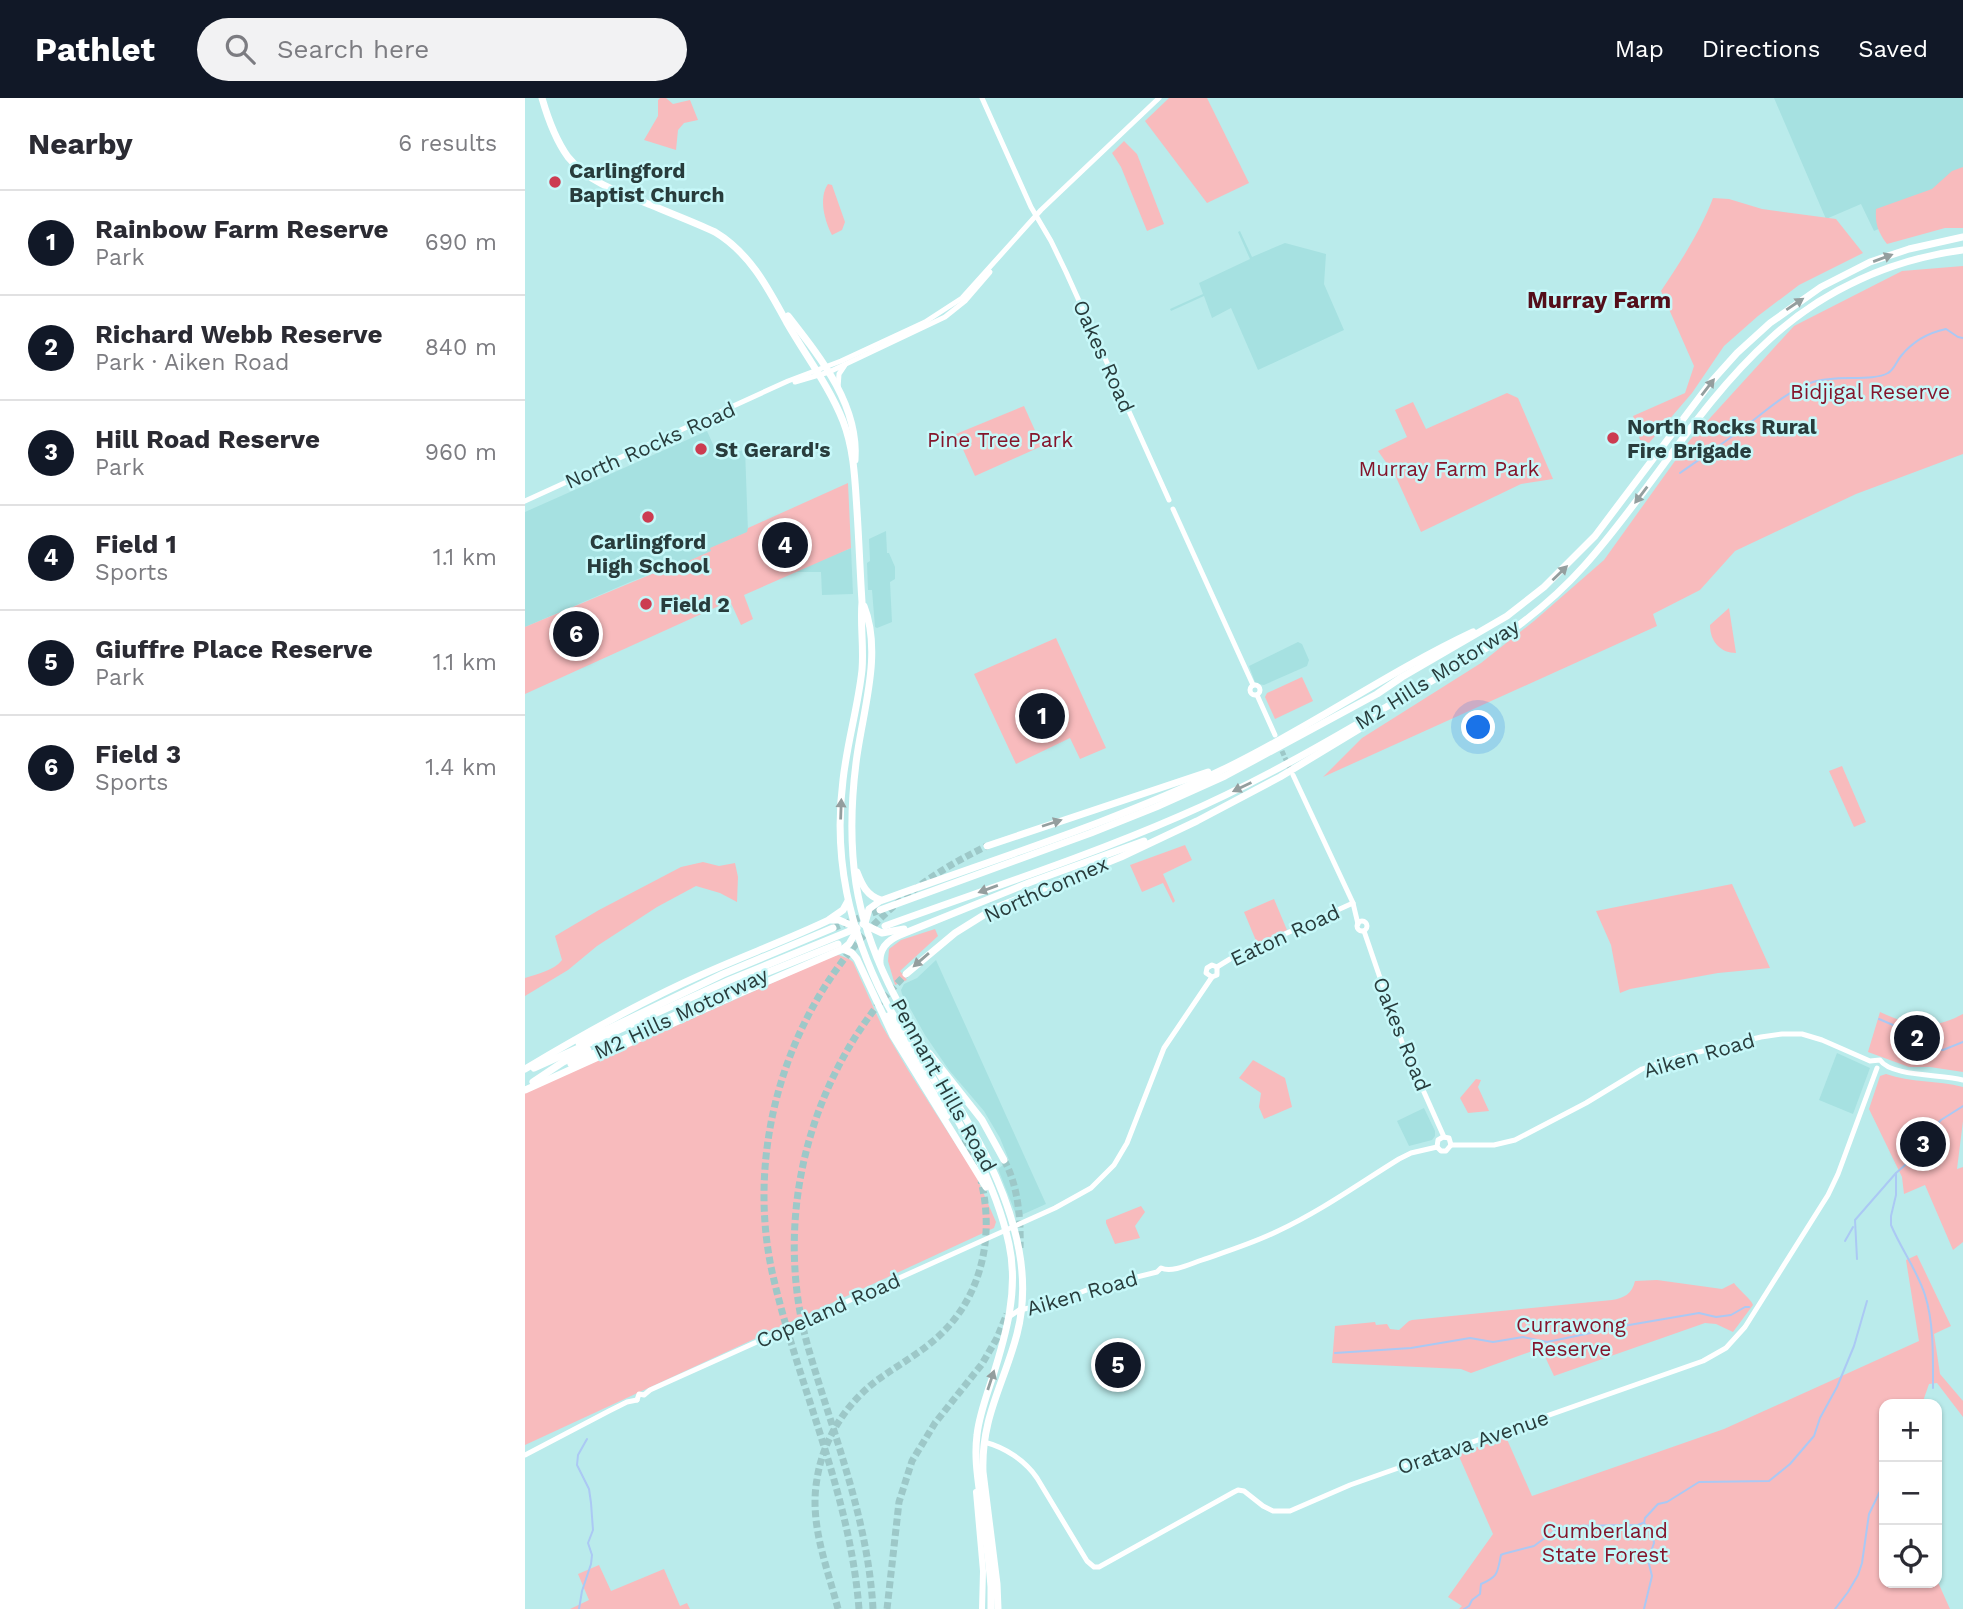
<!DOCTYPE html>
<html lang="en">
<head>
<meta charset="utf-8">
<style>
	:root { --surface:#fff; --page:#f2f2f3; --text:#2b2b33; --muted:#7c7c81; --line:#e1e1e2; --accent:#111827 }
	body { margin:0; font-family:"Work Sans",sans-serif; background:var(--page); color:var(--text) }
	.controls { position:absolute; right:21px; bottom:21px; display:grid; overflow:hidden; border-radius:14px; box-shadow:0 2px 5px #0004 }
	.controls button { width:63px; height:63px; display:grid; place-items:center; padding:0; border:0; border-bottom:2px solid var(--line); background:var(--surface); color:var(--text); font:35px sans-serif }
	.you { position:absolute; left:954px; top:630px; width:24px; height:24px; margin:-18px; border:5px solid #fff; border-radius:50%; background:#1a73e8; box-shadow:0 0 0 10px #1a73e833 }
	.badge { display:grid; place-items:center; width:46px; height:46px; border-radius:50%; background:var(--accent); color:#fff; font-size:23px; font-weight:700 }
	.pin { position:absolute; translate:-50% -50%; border:4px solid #fff; box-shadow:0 2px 7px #0006 }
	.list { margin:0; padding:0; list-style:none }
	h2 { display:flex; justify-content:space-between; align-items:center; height:91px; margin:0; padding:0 28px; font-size:30px }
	h2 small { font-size:23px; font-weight:400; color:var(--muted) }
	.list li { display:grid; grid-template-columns:46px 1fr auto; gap:21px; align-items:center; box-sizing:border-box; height:105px; padding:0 28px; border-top:2px solid var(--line) }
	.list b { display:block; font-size:26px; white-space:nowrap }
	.list p { margin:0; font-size:23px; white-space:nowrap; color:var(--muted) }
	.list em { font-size:23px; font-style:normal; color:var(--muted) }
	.icon { flex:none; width:38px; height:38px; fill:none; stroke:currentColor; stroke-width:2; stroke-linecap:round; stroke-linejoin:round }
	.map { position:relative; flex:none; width:1438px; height:1511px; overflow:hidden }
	header { display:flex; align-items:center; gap:42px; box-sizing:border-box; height:98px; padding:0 35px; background:var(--accent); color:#fff }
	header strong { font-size:33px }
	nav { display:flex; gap:38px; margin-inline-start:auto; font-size:24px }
	.search { width:490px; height:63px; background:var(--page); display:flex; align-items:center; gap:18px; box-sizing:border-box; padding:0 24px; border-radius:38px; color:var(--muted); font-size:26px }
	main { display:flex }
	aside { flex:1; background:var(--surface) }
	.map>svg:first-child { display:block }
	.built { fill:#a6e1e1 }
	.green { fill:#f8bbbd }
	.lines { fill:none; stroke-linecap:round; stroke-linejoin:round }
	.stream { stroke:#abc9f4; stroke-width:2 }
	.secondary-tunnel { stroke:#9dc8c8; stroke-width:5; stroke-dasharray:5 2.5; stroke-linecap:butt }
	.highway-tunnel { stroke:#9dc8c8; stroke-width:7; stroke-dasharray:7 3.5; stroke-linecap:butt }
	.secondary { stroke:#fff; stroke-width:5 }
	.primary { stroke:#fff; stroke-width:6 }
	.highway { stroke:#fff; stroke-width:7 }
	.oneway { fill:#949e9e }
	.poi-dot { fill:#cc3c51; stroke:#c7f8f9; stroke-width:2.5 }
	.labels { text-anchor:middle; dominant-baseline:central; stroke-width:5; stroke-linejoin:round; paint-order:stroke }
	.poi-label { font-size:21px; font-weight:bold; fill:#283c3c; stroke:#c7f8f9; text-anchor:start }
	.street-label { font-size:21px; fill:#283c3c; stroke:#c7f8f9 }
	.park-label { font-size:21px; fill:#84152b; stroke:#c7f8f9 }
	.neighbourhood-label { font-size:23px; font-weight:bold; fill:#540e1a; stroke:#c7f8f9 }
</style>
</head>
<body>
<header>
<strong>Pathlet</strong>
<div class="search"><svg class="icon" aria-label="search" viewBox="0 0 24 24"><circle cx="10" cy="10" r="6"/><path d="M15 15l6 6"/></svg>Search here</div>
<nav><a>Map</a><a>Directions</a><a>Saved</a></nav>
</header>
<main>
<aside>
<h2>Nearby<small>6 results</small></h2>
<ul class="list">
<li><span class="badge">1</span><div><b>Rainbow Farm Reserve</b><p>Park</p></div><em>690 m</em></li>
<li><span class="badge">2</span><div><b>Richard Webb Reserve</b><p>Park · Aiken Road</p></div><em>840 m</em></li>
<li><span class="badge">3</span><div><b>Hill Road Reserve</b><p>Park</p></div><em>960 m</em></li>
<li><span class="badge">4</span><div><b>Field 1</b><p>Sports</p></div><em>1.1 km</em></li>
<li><span class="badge">5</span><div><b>Giuffre Place Reserve</b><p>Park</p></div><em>1.1 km</em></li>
<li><span class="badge">6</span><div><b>Field 3</b><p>Sports</p></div><em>1.4 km</em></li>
</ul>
</aside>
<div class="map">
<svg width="1438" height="1511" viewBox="0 0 1438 1511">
	<rect width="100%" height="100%" fill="#baebeb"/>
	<!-- built -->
	<g class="built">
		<path d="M 1249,0 L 1438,0 L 1438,93 L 1349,133 L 1336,106 L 1301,121 Z"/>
		<path d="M 715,133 L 727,159 L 760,145 L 801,156 L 799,186 L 819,232 L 733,272 L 706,210 L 687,220 L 679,198 L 646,213 L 645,211 L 678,196 L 674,185 L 725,161 L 713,134 Z"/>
		<path d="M 182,333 L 195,362 L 220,351 L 223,434 L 186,450 L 187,453 L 148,470 L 147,468 L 105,484 L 0,529 L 0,414 Z"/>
		<path d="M 361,433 L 362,455 L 364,455 L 370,469 L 370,481 L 365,484 L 367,524 L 352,530 L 350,529 L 347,492 L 343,492 L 342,465 L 345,463 L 344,441 Z"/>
		<path d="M 326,450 L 328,496 L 297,497 L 296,474 L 268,474 Z"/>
		<path d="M 773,544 L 777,546 L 784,562 L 782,568 L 739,587 L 733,586 L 730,584 L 724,568 Z"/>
		<path d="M 411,862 L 521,1106 L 492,1119 L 473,1071 L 484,1062 L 475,1040 L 459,1013 L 424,972 L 400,937 L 377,896 L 376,892 L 379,886 L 392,880 Z"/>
		<path d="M 1312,955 L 1345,970 L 1328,1016 L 1294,1002 Z"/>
		<path d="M 899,1010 L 910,1033 L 910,1038 L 907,1042 L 884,1048 L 872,1023 Z"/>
	</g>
	<!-- green -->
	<g class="green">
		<path d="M 135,0 L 141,0 L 148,6 L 165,2 L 173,22 L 159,25 L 153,32 L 151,52 L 119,42 L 133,18 L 133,2 Z"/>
		<path d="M 644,0 L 682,0 L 724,85 L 682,105 L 620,23 Z"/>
		<path d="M 599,43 L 612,56 L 639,126 L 622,133 L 596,69 L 587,55 Z"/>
		<path d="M 1438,69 L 1438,130 L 1420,130 L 1362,146 C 1353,134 1350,126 1351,111 L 1407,91 L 1427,73 Z"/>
		<path d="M 303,86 L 307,87 L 320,124 L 317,132 L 307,137 C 300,124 293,100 303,86 Z"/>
		<path d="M 1188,100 L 1204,101 L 1237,111 L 1311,121 L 1338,155 L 1274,187 L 1233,218 L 1199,248 L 1167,295 L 1124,345 L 1115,342 L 1108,318 L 1160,295 L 1169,268 L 1136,193 C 1156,163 1175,134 1188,100 Z"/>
		<path d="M 1438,168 L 1438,356 L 1331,396 L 1210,453 L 1175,492 L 1128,516 L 1132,528 L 798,679 L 837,640 L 956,565 L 1009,523 L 1079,462 L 1165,342 L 1269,228 L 1377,173 Z"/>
		<path d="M 982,295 L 993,300 L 1028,381 L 996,386 L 896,434 L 870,377 L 853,353 L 882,339 L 870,312 L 888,304 L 901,331 Z"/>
		<path d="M 499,308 L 517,348 L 450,378 L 431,336 Z"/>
		<path d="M 323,385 L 326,450 L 219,497 L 228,521 L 216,527 L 205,503 L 0,596 L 0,529 L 146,468 L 148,470 L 186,453 L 185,450 L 222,434 L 223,430 Z"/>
		<path d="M 1204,510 L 1211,555 C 1195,555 1185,543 1185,527 Z"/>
		<path d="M 531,540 L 581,650 L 555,661 L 545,640 L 491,666 L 449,576 Z"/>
		<path d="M 777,579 L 788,603 L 750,621 L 740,599 L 742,595 Z"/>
		<path d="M 1317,668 L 1341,724 L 1329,729 L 1304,673 Z"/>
		<path d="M 660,747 L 667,762 L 638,776 L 650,803 L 648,805 L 638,785 L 617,794 L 605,767 Z"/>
		<path d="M 178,764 L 194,768 L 210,765 L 213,779 L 212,804 L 195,795 L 171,788 L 132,809 L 72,848 L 43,872 L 0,898 L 0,880 C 12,876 30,872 37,862 L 30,838 L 74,812 L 156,769 Z"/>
		<path d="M 1207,786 L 1245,870 L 1193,875 L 1105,891 L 1095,895 L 1086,847 L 1071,813 Z"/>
		<path d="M 749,801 L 762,832 L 732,845 L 719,814 Z"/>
		<path d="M 410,831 L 413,838 L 375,873 L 382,882 L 370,887 L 363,863 L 364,851 L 376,842 Z"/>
		<path d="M 314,857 L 324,861 L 328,864 L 356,926 L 383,972 L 451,1078 L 471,1124 L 469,1130 L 0,1347 L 0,995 L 308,858 Z"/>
		<path d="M 1355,914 C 1386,928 1406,933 1438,916 L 1438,974 L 1405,969 L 1384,969 L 1343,954 Z"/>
		<path d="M 728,962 L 760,980 L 767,1009 L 739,1021 L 734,1009 L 736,995 L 714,980 Z"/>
		<path d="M 1361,976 C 1386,985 1412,982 1438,989 L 1438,1023 L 1432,1071 L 1438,1069 L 1438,1144 L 1428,1152 L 1400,1087 L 1379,1096 L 1377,1079 L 1344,1011 L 1355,978 Z"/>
		<path d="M 951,981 L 956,982 L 953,989 L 964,1013 L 943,1015 L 935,1000 Z"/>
		<path d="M 616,1108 L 620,1114 L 610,1128 L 615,1140 L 590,1146 L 581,1125 L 581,1122 Z"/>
		<path d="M 1392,1157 L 1426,1228 L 1409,1236 L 1415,1276 L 1438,1303 L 1438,1319 L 1412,1285 L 1404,1286 L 1397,1306 L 1359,1306 L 1359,1485 L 1412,1485 L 1412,1482 L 1425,1511 L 934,1511 L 937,1508 L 923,1499 L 968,1436 L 933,1356 L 981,1339 L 1007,1398 L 1199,1331 L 1394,1243 L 1381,1162 Z"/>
		<path d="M 1132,1182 L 1197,1191 L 1209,1185 C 1214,1192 1226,1201 1228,1207 L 1208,1234 L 1191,1226 L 1180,1225 L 1029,1278 L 1016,1250 L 946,1275 L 936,1271 L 807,1265 L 810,1228 L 850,1224 L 851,1227 L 862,1226 L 865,1231 L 874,1232 L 884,1223 L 887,1222 L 1087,1202 C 1099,1200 1107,1196 1110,1183 Z"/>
		<path d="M 606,1250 L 612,1256 L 598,1282 L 600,1288 L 585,1293 L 577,1257 Z"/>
		<path d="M 74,1467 L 86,1493 L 139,1471 L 155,1508 L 162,1505 L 165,1511 L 45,1511 L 64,1502 L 53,1476 Z"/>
	</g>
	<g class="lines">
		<!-- stream -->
		<g class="stream">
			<path d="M 1155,375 C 1175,361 1196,347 1217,331 C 1240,314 1260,294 1288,284 C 1310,276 1347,284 1363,275 C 1369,272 1371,264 1376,258 C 1388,243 1402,235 1421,231 L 1433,239 L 1438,240"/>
			<path d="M 1354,921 L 1382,933 L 1411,951 L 1418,952 L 1438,944"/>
			<path d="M 1371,1075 L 1371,1097 L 1366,1118 L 1366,1127 C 1376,1151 1392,1172 1400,1197 C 1409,1225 1408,1261 1408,1290"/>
			<path d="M 1320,1143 L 1328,1129"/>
			<path d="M 1332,1161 L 1330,1122 L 1371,1075 L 1395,1054 L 1407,1032 L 1416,1022 L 1438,1008"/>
			<path d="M 810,1255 L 886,1250 L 945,1240 L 968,1244 L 998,1239 L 1022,1244 L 1104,1227 L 1174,1215 L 1191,1219 L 1206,1217 L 1220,1209 L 1224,1209"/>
			<path d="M 1119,1425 L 1120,1420 L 1133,1406 L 1142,1404 L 1174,1384 L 1244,1383 L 1265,1366 L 1289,1338 L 1295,1320 L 1312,1289 L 1329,1248 L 1342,1203"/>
			<path d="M 54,1511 L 57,1493 L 66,1466 L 67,1457 L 63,1445 L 68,1432 L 66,1405 L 64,1391 L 52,1367 L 53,1357 L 62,1341"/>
			<path d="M 939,1511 L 944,1508 L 947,1502 L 955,1496 L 956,1486 C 974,1478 972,1475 976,1457 L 978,1456 L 1009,1448 L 1032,1431 L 1041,1428 L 1113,1427 L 1118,1425"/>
			<path d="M 1119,1511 L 1127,1478 L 1123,1462 L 1129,1445 L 1128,1439 L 1120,1426"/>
			<path d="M 1310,1511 L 1323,1494 L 1333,1477 L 1337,1465 L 1344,1416 L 1359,1385"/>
		</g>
		<!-- secondary-tunnel -->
		<path class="secondary-tunnel" d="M 754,646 L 767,676"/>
		<!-- highway-tunnel -->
		<g class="highway-tunnel">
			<path d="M 308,830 L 355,812"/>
			<path d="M 436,1043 L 446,1057 L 451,1069"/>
			<path d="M 479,1062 C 493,1087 496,1121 495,1150"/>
			<path d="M 313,1511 C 302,1468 284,1426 292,1381 C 298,1342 320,1307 351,1283 C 374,1266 400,1253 420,1232 C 458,1193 469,1135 456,1083"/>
			<path d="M 334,1511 C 325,1395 274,1290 248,1178 C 216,1039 271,882 385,795 C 409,776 435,761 462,748"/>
			<path d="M 348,1511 C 343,1420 308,1336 283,1249 C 251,1135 276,1011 346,916 C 356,902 369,889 381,876"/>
			<path d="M 362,1511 L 374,1404 L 387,1363 L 410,1325 L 457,1266 L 472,1240 L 482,1216"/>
		</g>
		<!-- secondary -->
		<g class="secondary">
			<path d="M 457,0 L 506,109 L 526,143 L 541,174 L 644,402"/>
			<path d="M 270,284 L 304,274 L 420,219 L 440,203 L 465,174"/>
			<path d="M 313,290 L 314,276 L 320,267"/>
			<path d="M 0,403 L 263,283 L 316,263 L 400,224 L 437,200 L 516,112 L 634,0"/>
			<path d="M 648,411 L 728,587"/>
			<circle cx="730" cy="592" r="5"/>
			<path d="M 732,597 L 750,637"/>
			<path d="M 768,677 L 828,805 L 833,826"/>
			<circle cx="837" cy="828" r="5"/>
			<path d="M 839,833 L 878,947 L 919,1039"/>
			<path d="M 692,869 L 705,861 L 828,805"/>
			<path d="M 687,879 L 681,875 L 682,870 L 687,867 L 692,869"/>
			<path d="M 926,1047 L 969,1047 L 990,1042 L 1061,1005 L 1117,971 L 1153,959 L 1236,939 L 1257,936 L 1277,936 L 1297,942 L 1345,963 L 1355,962 C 1366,979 1418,976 1438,982"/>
			<path d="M 912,1049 L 913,1042 L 918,1039 L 924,1040 L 926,1047"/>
			<path d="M 912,1049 L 916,1053 L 921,1053 L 926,1047"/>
			<path d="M 484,1219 L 494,1212 L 525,1206 L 567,1190 L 632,1174 L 636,1170 C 647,1175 665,1166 677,1162 C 703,1153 729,1145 753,1133 C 796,1113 835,1085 874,1061 L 886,1055 L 912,1049"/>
			<path d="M 112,1302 L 114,1296 L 119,1297 L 125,1292 L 530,1110 L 566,1090 L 589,1067 L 602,1045 L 639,950 L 687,879 L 692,877 L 692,869"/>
			<path d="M 459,1344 C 479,1349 500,1362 512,1380 L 562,1463 L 569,1469 L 574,1469 L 709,1394 L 713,1392 L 719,1393 L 738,1408 L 748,1413 L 765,1413 L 825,1387 L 1178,1263 L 1201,1250 L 1220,1229 L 1303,1097 L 1313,1076 L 1352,970"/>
			<path d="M 0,1357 L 84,1313 L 102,1304 L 112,1302"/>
		</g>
		<!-- primary -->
		<path class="primary" d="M 451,1394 L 458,1473 L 457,1511"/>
		<!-- highway -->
		<g class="highway">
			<path d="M 17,0 C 23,21 30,41 43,59 C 64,85 96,95 126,107 C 147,116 169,124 190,134 C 225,155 243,190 262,225 C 281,258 304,288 318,323 C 329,351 330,382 332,413 C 334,443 335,473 337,504 C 335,526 339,549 337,572 C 333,609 322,645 318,682 C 308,760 324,831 360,902 C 369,920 382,938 393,956 C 429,1015 469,1077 484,1146 C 494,1192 481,1237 467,1281 C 461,1299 454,1318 452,1337 C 449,1360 453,1382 456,1405 C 460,1433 464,1461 466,1489 L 466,1511"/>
			<path d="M 263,218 C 295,259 334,307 330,362"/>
			<path d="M 339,508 C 358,556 337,615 331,665 C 326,705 325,746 331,786 C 353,925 469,1018 494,1152 C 499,1179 499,1209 492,1236 C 479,1286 456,1319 458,1374 L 472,1486 L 473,1511"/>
			<path d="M 462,748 L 683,674"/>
			<path d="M 332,774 C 337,787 342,798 356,802"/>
			<path d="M 355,812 L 566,735 L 631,709 L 700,678 L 852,596 L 877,579 L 982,518 L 1019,489 L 1070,438 L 1186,284 L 1212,255 L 1245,225 L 1296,189 L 1345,164 L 1384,151 L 1438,139"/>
			<path d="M 305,821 L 318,812 L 323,803"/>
			<path d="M 340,825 L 344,811 L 355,803 C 469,761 587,725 697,672 C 783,631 861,575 948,534"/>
			<path d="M 338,826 L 357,835 L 379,831"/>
			<path d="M 360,828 C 459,792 559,760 655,718 C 729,686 799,646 868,605 C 904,584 941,565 975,541 C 1005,520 1034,496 1059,468 C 1124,396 1172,307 1245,241 C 1298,192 1367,161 1438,152"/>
			<path d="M 318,851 L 327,855 L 332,861 L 368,938 L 461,1089"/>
			<path d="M 355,865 C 354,851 363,842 375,837 L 506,784 L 619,743"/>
			<path d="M 381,876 L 430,835 L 470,810 L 596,759 L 672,723 L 755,679 L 836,630"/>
			<path d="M 363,918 L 422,1018"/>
			<path d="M 54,945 L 198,876 L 308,830"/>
			<path d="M 404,955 L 457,1022 L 479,1062"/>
			<path d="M 46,966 L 231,879 L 313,846"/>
			<path d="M 9,970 L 205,882 L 332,830"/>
			<path d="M 0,971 C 57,937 115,904 176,877 C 218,858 262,842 304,822 L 314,822 L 330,829"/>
			<path d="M 8,984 L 38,964 L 63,952"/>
			<path d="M 0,992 L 213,896 L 318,851 L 324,846 L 331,834"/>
		</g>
	</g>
	<!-- one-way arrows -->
	<defs><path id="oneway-solid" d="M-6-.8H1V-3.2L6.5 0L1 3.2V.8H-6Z" transform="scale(1.75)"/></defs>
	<g class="oneway">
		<use href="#oneway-solid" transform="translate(1358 160) rotate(-20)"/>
		<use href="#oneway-solid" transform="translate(1270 206) rotate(-34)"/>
		<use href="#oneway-solid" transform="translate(1183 289) rotate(-52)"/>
		<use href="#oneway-solid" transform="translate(1116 397) rotate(127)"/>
		<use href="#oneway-solid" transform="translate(1035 475) rotate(-44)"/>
		<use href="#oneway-solid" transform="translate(717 689) rotate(154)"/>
		<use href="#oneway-solid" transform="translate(316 711) rotate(-88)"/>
		<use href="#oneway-solid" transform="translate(527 725) rotate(-18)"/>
		<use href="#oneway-solid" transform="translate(463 791) rotate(160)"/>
		<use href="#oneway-solid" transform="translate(396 862) rotate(139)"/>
		<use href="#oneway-solid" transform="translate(466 1282) rotate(-72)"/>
	</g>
	<!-- markers -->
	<g class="poi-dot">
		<circle cx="30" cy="84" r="7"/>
		<circle cx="1088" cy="340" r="7"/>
		<circle cx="176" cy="351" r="7"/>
		<circle cx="123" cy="419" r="7"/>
		<circle cx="121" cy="506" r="7"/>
	</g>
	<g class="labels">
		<!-- poi labels -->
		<g class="poi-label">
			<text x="44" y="72">Carlingford<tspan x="44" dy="24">Baptist Church</tspan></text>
			<text x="1102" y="328">North Rocks Rural<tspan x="1102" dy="24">Fire Brigade</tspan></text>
			<text x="190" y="351">St Gerard's</text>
			<text x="123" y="443" text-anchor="middle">Carlingford<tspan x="123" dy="24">High School</tspan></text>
			<text x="135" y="506">Field 2</text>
		</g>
		<!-- street labels -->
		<g class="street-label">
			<text transform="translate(579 258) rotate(66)">Oakes Road</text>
			<text transform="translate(125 347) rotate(-24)">North Rocks Road</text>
			<text transform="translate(912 576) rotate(-32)">M2 Hills Motorway</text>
			<text transform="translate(521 791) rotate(-24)">NorthConnex</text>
			<text transform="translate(760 837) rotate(-25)">Eaton Road</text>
			<text transform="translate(156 915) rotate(-25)">M2 Hills Motorway</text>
			<text transform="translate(877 936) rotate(68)">Oakes Road</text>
			<text transform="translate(1174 957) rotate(-16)">Aiken Road</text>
			<text transform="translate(419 987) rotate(61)">Pennant Hills Road</text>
			<text transform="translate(557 1195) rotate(-16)">Aiken Road</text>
			<text transform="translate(303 1212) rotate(-24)">Copeland Road</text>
			<text transform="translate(948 1344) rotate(-19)">Oratava Avenue</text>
		</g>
		<!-- park labels -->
		<g class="park-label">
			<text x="1345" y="293">Bidjigal Reserve</text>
			<text x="475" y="341">Pine Tree Park</text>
			<text x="924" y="370">Murray Farm Park</text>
			<text x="1046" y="1226">Currawong<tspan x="1046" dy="24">Reserve</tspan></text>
			<text x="1080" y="1432">Cumberland<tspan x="1080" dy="24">State Forest</tspan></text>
		</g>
		<!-- neighbourhood labels -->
		<g class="neighbourhood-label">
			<text x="1074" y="202">Murray Farm</text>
		</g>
	</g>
</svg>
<div class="controls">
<button>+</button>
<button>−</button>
<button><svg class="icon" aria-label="locate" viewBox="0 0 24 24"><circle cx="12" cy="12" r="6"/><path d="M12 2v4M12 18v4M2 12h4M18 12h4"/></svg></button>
</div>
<div class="you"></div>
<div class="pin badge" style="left:517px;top:618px">1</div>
<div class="pin badge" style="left:1392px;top:940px">2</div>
<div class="pin badge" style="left:1398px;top:1046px">3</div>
<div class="pin badge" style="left:260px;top:447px">4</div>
<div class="pin badge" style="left:593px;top:1267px">5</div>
<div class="pin badge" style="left:51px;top:536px">6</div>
</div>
</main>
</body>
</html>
